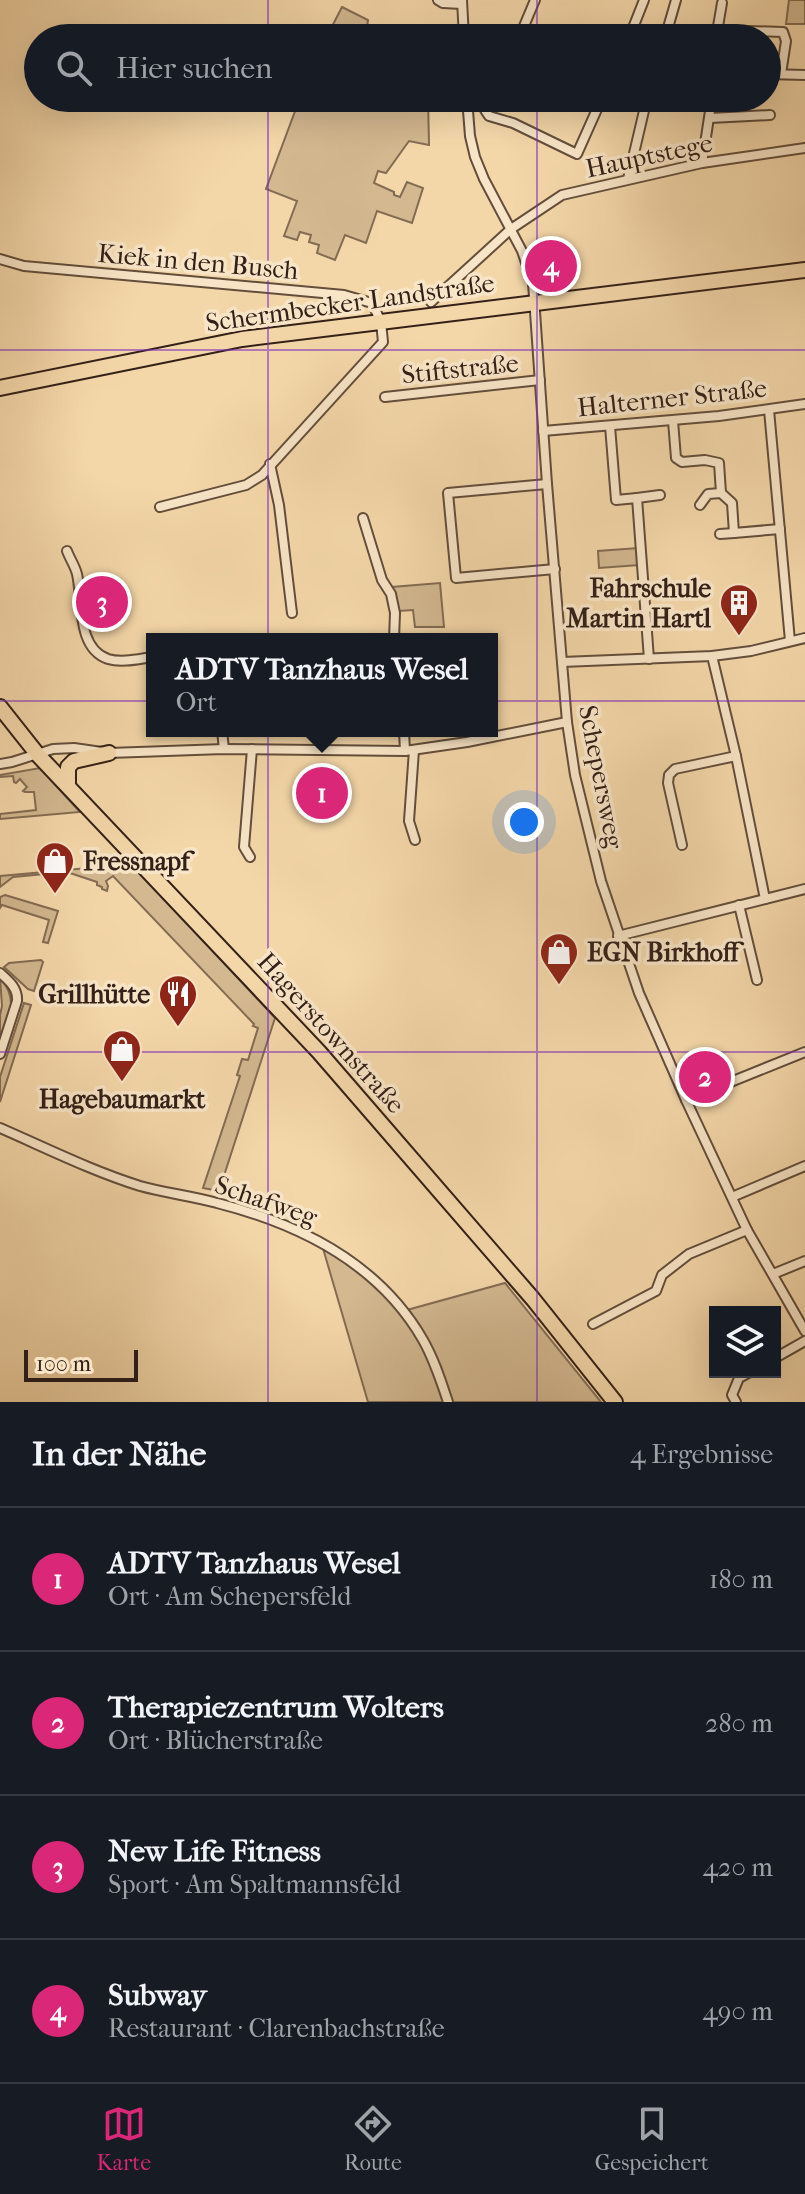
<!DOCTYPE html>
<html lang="de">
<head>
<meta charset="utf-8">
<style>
	:root { --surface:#171b24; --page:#20242c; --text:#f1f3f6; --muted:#9ea1a6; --line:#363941; --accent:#db2777 }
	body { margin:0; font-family:"IM FELL French Canon",serif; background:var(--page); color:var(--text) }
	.controls { position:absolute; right:24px; bottom:24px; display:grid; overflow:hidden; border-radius:0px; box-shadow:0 8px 32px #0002 }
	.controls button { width:72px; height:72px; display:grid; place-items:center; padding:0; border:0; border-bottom:2px solid var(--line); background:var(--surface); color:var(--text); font:40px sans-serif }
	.scale { position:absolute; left:24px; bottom:20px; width:114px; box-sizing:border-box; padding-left:8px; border:4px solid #332018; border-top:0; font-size:22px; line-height:28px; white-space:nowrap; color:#332018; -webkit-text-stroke:6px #f8e5c7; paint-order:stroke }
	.you { position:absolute; left:524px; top:822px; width:28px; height:28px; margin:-20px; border:6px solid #fff; border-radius:50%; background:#1a73e8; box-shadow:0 0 0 12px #1a73e833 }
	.badge { display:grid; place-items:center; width:52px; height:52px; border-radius:50%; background:var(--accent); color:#fff; font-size:26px; font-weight:700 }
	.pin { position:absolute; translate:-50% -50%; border:4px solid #fff; box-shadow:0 2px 8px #0006 }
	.popup { position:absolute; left:146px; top:633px; width:352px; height:104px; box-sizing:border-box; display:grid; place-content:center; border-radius:0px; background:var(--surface); filter:drop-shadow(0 2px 6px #0005); font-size:26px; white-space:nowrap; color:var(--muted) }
	.popup b { font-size:30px; color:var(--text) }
	.popup::after { content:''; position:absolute; left:50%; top:100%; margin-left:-16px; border:16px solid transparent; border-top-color:var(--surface) }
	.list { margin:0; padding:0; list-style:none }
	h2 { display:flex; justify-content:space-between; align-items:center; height:104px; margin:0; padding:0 32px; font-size:34px }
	h2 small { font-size:26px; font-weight:400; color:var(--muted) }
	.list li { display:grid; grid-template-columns:52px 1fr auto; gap:24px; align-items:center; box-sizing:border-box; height:144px; padding:0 32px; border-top:2px solid var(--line) }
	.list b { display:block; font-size:30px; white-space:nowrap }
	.list p { margin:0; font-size:26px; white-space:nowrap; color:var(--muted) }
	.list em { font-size:26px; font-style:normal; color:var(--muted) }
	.icon { flex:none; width:44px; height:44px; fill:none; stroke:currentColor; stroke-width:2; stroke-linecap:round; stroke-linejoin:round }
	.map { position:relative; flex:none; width:805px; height:1402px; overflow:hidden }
	.search { position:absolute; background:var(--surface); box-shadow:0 8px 32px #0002; left:24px; right:24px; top:24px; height:88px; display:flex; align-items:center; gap:20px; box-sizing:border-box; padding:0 28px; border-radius:44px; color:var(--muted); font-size:30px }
	.sheet { height:680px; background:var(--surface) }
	nav { display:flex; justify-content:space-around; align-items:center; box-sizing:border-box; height:112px; border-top:2px solid var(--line); background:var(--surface); font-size:22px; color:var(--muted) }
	nav a { display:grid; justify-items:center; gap:4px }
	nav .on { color:var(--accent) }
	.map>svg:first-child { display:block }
	.green { fill:#d3b890; stroke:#836c54; stroke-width:2 }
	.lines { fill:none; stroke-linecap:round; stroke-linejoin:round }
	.minor-casing { stroke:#634e3c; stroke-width:12 }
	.primary-casing { stroke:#332018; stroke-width:18 }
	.minor { stroke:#f8e5c7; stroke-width:8 }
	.primary { stroke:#f4d7a9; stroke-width:14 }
	.grid { fill:none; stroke:#7b2cbf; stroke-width:2; stroke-opacity:0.55 }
	.labels { text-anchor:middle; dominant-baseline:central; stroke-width:7; stroke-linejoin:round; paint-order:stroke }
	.street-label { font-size:26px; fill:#332018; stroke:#f8e5c7 }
	.poi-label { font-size:26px; font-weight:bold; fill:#332018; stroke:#f8e5c7; text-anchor:end }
</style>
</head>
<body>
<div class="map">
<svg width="805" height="1402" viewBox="0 0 805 1402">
	<rect width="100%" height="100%" fill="#f4d7a9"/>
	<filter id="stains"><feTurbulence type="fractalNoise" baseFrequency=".0025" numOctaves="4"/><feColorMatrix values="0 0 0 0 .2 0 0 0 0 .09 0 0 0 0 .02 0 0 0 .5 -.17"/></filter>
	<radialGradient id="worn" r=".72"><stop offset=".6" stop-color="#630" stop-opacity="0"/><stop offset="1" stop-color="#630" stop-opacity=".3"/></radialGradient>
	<!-- green -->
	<g class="green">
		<path d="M 789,0 L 805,0 L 805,24 L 786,24 Z"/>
		<path d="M 342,7 L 368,20 L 367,28 L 387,38 L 326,38 Z"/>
		<path d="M 300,98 L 428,98 L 429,145 L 409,141 L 386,173 L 378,171 L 374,183 L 394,192 L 394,195 L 400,197 L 407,182 L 423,188 L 412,223 L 377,211 L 366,243 L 345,235 L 335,260 L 317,253 L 319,245 L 309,242 L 311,235 L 300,232 L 297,240 L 284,236 L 297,201 L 266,189 Z"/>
		<path d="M 638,548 L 639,565 L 599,568 L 598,551 Z"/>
		<path d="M 440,583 L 444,627 L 415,627 L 413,610 L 398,611 L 392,587 Z"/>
		<path d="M 40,768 L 80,812 L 0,819 L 0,814 L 36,810 L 34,792 L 25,792 L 23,791 L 27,787 L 20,779 L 16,783 L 14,782 L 13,776 L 0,777 L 0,775 Z"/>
		<path d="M 132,864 L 275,1018 L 219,1191 L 203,1188 L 240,1076 L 237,1075 L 242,1059 L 248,1060 L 258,1028 L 253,1026 L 254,1024 L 113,876 L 106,881 L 108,886 L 107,891 L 102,889 L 102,887 L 97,885 L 97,882 L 67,872 L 13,877 L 0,887 L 0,876 Z"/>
		<path d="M 5,895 L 58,911 L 48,943 L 43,942 L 49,920 L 2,905 L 0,908 L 0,897 Z"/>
		<path d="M 41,960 L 43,962 L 34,991 L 28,989 L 4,967 L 9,963 Z"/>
		<path d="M 0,978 C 20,1000 8,1017 0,1043 L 0,1015 L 2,1006 Z"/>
		<path d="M 24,1003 L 31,1005 L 0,1102 L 0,1077 Z"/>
		<path d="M 322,1245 C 360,1272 402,1301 423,1344 C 431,1363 438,1383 446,1402 L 368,1402 Z"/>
		<path d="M 505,1283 L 601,1402 L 450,1402 L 407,1310 Z"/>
	</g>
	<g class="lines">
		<defs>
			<g id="minor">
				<path d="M 438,0 L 443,3 L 462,4"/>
				<path d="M 462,0 L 464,38"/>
				<path d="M 717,30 L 783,32 L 786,41 L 781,74"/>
				<path d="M 519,38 L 535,0"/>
				<path d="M 629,38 L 644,0"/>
				<path d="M 665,38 L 676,0"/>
				<path d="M 716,38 L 722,3"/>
				<path d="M 767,74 L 805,75"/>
				<path d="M 467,98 L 470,136 L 475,157 L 484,179 L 522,251 L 533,283 L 547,484 L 567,722 L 575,775 L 601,881 L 639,993 L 686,1100 L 747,1230 L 805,1331"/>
				<path d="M 490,98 L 485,110 L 489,116 L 513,123 L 577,154 L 602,98"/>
				<path d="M 710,118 L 770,115"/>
				<path d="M 702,163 L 712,98"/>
				<path d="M 628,179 L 647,98"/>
				<path d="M 0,259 L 24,266 L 344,295 L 372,303 L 381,322 L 383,342 L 262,475 L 246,485 L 160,507"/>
				<path d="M 431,302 L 511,229 L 562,195 L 702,163 L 805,148"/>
				<path d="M 385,397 L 540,380"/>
				<path d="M 769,410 L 790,641"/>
				<path d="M 673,421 L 676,458 L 682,462 L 705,460 L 719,463 L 721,493 L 732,503 L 734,533 L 780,529"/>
				<path d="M 610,426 L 616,500 L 637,498 L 649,659"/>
				<path d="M 543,431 L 719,416 L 805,404"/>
				<path d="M 270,464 L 279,505 L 292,613"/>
				<path d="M 547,484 L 448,493 L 456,578 L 555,569"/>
				<path d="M 637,498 L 660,495"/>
				<path d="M 700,505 L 708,494 L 721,493"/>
				<path d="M 363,518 L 382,580 L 391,594 L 395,613 L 394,639"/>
				<path d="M 720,534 L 734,533"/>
				<path d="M 67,551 C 70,559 75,566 77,574 C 83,600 76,648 108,659 C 122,663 138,659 152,657"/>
				<path d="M 712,656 L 736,756 L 765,899"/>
				<path d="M 562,662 L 712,656 L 751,651 L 805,638"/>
				<path d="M 222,731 L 224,749"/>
				<path d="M 404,731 L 405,751"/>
				<path d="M 414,750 L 409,821 L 415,840"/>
				<path d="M 0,764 L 12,762 L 53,749 L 74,748 L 109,753 L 224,749 L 405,751 L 467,742 L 567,722"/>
				<path d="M 682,845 L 668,783 L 669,775 L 675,769 L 736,756"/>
				<path d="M 250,857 L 244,847 L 252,749"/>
				<path d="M 739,905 L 757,980"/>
				<path d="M 618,936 L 805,889"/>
				<path d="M 0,973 C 9,981 18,988 17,1001 L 0,1054"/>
				<path d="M 686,1100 L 805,1052"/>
				<path d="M 0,1128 C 46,1148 92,1171 140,1186 C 165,1193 192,1196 217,1203 C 300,1224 379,1263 423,1340 C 434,1359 441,1381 448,1402"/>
				<path d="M 732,1197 L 805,1166"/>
				<path d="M 773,1274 L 805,1261"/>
				<path d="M 593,1324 L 656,1291 L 662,1275 L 689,1254 L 747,1230"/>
				<path d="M 775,1358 L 805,1341"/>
				<path d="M 736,1402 L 732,1395 L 739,1378 L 750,1372"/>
			</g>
			<g id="primary">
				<path d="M 0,388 L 242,339 L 805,270"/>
				<path d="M 0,707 L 38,755 L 319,1052 L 533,1299 L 615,1402"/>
				<path d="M 68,785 L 68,767 L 74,761 L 109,753"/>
			</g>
		</defs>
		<!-- minor casing -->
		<use href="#minor" class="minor-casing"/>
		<!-- primary casing -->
		<use href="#primary" class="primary-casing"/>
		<!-- minor -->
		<use href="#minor" class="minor"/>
		<!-- primary -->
		<use href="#primary" class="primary"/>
	</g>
	<!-- grid -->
	<path class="grid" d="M 268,0 L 268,38M 537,0 L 537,38M 268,98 L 268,1402M 537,98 L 537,1402M 0,350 L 805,350M 0,701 L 805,701M 0,1052 L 805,1052"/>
	<!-- icons -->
	<defs>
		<symbol id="building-pin" viewBox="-11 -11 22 30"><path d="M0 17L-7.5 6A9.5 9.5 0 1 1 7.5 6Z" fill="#8f2418" stroke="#f8e5c7"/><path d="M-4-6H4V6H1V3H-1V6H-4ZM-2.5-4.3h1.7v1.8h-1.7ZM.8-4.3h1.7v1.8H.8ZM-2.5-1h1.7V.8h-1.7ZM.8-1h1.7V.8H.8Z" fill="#fff"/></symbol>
		<symbol id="shop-pin" viewBox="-11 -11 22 30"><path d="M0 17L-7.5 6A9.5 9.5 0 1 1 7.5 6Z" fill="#8f2418" stroke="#f8e5c7"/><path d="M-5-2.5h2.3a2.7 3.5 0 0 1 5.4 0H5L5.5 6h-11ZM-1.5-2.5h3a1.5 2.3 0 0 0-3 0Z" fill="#fff"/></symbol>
		<symbol id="restaurant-pin" viewBox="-11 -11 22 30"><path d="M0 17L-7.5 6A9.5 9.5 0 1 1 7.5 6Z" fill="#8f2418" stroke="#f8e5c7"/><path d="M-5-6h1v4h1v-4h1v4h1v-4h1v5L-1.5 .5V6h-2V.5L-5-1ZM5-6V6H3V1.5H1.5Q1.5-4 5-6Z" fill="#fff"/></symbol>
	</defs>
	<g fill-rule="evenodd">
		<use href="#building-pin" x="717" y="581" width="44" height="60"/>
		<use href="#shop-pin" x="33" y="839" width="44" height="60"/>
		<use href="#shop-pin" x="537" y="930" width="44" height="60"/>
		<use href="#restaurant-pin" x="156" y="972" width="44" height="60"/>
		<use href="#shop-pin" x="100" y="1027" width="44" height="60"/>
	</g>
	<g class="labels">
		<!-- street labels -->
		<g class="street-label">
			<text transform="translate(649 156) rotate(-12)">Hauptstege</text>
			<text transform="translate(198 262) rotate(5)">Kiek in den Busch</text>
			<text transform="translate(350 303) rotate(-8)">Schermbecker Landstraße</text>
			<text transform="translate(460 369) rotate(-6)">Stiftstraße</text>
			<text transform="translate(672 398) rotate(-6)">Halterner Straße</text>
			<text transform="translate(601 777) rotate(79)">Schepersweg</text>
			<text transform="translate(331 1033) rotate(48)">Hagerstownstraße</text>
			<text transform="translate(266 1201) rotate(19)">Schafweg</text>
		</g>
		<!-- poi labels -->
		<g class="poi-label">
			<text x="711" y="588">Fahrschule<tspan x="711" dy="30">Martin Hartl</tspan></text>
			<text x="83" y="861" text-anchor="start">Fressnapf</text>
			<text x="587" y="952" text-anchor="start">EGN Birkhoff</text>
			<text x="150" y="994">Grillhütte</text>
			<text x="122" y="1099" text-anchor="middle">Hagebaumarkt</text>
		</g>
	</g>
	<rect width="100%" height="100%" filter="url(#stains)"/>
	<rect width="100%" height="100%" fill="url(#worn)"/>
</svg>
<div class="controls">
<button><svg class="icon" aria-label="layers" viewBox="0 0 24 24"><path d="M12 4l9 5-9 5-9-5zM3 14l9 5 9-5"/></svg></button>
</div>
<div class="scale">100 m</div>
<div class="you"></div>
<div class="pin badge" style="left:322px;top:793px">1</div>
<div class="popup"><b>ADTV Tanzhaus Wesel</b>Ort</div>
<div class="pin badge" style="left:705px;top:1077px">2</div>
<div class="pin badge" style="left:102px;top:602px">3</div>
<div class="pin badge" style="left:551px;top:266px">4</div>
<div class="search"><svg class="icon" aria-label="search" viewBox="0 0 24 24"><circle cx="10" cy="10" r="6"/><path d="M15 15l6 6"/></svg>Hier suchen</div>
</div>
<section class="sheet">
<h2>In der Nähe<small>4 Ergebnisse</small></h2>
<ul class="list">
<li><span class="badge">1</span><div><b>ADTV Tanzhaus Wesel</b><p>Ort · Am Schepersfeld</p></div><em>180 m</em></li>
<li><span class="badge">2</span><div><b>Therapiezentrum Wolters</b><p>Ort · Blücherstraße</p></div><em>280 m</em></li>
<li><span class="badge">3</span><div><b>New Life Fitness</b><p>Sport · Am Spaltmannsfeld</p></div><em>420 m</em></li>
<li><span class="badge">4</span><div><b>Subway</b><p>Restaurant · Clarenbachstraße</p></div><em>490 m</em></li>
</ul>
</section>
<nav>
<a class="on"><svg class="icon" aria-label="map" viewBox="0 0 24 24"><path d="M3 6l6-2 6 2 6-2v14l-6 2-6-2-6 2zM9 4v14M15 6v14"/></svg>Karte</a>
<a><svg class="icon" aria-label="directions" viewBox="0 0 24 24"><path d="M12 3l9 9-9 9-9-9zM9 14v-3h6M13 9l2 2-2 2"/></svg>Route</a>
<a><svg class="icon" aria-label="saved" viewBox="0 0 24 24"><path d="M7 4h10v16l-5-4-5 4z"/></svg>Gespeichert</a>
</nav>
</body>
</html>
